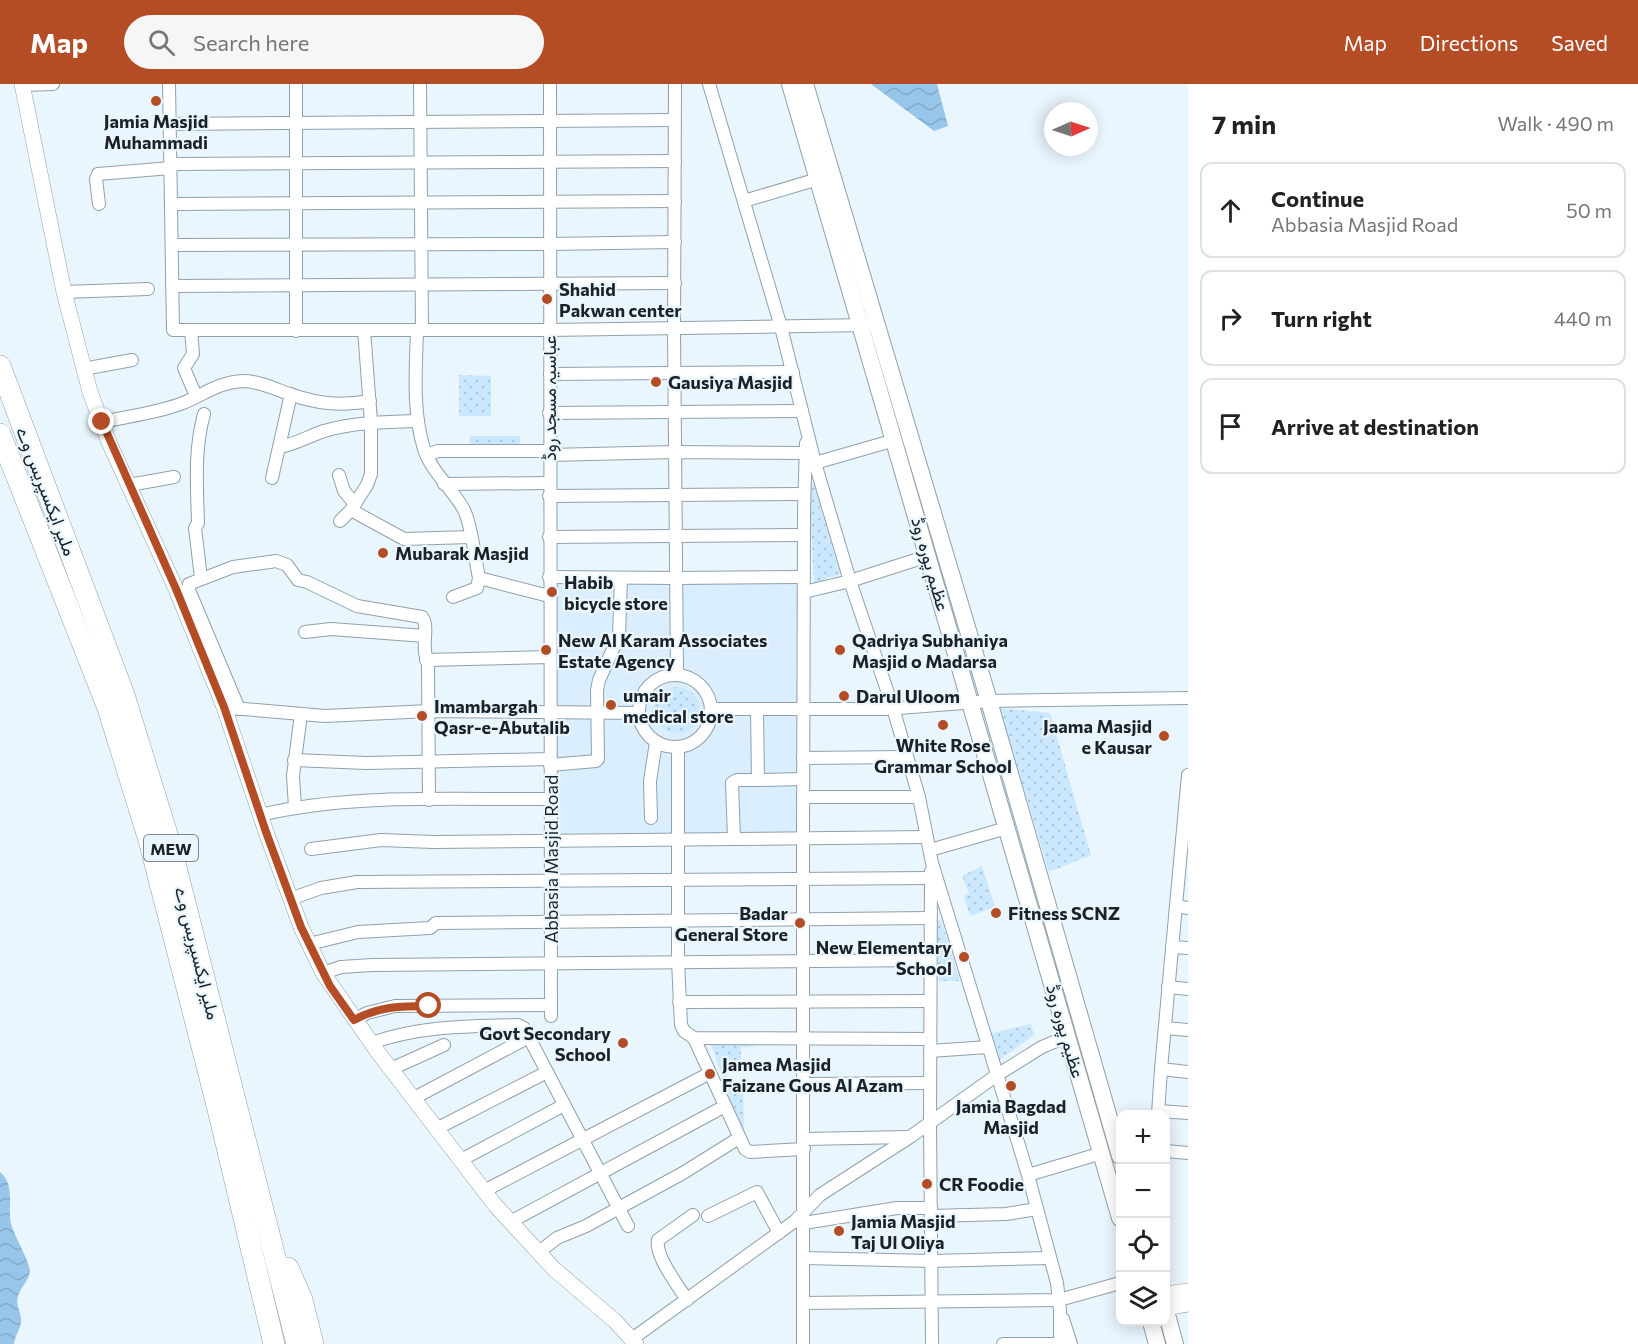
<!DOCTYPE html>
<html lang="en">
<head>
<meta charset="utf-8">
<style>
	:root { --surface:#fff; --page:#f6f6f6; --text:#222; --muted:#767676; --line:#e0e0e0; --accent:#b44d25 }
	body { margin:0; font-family:Commissioner,Vazirmatn,sans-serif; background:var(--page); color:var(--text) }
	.controls { position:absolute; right:18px; bottom:18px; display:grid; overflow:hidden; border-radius:12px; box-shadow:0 3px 15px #0003 }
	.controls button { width:54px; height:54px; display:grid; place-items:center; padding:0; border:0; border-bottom:2px solid var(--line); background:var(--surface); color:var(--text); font:30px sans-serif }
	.compass { position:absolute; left:1044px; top:18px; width:54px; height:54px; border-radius:50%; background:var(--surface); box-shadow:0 3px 15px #0003; rotate:87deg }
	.stop { position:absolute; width:18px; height:18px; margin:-14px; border:4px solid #b44d25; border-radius:50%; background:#fff }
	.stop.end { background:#b44d25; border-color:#fff; box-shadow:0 2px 6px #0008 }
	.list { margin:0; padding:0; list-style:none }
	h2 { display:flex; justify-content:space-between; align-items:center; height:78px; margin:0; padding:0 24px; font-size:26px }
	h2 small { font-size:20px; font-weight:400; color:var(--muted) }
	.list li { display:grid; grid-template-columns:39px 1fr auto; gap:18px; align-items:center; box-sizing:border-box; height:96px; margin:0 12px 12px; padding:0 12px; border:2px solid var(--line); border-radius:12px }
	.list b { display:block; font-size:22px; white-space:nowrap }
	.list p { margin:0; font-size:20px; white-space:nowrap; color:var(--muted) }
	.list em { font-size:20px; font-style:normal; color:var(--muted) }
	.icon { flex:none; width:33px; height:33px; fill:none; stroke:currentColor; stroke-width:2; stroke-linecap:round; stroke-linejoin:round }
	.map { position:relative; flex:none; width:1188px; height:1260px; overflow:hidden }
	header { display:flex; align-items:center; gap:36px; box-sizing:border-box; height:84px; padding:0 30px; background:var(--accent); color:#fff }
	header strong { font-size:28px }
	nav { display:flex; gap:33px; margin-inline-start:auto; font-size:21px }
	.search { width:420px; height:54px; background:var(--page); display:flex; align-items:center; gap:15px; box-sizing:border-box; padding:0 21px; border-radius:33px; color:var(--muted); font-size:22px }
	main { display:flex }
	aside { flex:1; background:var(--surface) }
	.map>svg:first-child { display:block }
	.built { fill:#daeefe }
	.grass { fill:url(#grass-dots) }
	.water { fill:url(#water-waves) }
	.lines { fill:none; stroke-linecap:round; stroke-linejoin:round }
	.minor-casing { stroke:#8fa0ad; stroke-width:14 }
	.tertiary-casing { stroke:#8fa0ad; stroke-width:16 }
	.secondary-casing { stroke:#8fa0ad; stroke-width:18 }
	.motorway-casing { stroke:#8fa0ad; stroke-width:22 }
	.minor { stroke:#fff; stroke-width:12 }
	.tertiary { stroke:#fff; stroke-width:15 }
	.secondary { stroke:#fff; stroke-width:16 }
	.motorway { stroke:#fff; stroke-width:21 }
	.route { stroke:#b44d25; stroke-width:8 }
	.poi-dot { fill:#b44d25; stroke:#eaf6fe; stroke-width:2 }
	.labels { text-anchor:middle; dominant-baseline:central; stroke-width:4.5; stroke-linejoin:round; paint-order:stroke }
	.shield { fill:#eaf6fe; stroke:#596167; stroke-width:1.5 }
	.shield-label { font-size:16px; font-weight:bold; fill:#1b2126 }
	.poi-label { font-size:18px; font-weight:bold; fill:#1b2126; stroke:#eaf6fe; text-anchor:start }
	.street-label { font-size:18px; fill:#1b2126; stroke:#eaf6fe }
</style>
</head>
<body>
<header>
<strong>Map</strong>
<div class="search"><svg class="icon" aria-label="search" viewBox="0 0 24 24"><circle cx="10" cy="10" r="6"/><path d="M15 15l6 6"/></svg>Search here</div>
<nav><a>Map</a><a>Directions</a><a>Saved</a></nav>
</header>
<main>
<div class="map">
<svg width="1188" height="1260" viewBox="0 0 1188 1260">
	<defs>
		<pattern id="grass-dots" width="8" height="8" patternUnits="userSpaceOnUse" patternTransform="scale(1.5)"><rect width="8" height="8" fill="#cbe8ff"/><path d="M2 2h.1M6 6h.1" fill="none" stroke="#aec7da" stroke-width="1.8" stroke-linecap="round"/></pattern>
		<pattern id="water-waves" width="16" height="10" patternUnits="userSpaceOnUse" patternTransform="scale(1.5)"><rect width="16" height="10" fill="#98c6ea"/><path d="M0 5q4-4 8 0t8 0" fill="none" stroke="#82aac9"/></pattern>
	</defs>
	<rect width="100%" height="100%" fill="#eaf6fe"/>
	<!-- built -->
	<path class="built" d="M 799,496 L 797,749 L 555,750 L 556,499 Z"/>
	<!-- grass -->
	<g class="grass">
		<path d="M 459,291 L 491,292 L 491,332 L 459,332 Z"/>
		<rect x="470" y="352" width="50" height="11"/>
		<path d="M 814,400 L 840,490 L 814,499 L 809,402 Z"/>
		<circle cx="677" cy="626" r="23"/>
		<path d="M 999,624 L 1050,629 L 1091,771 L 1049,788 Z"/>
		<path d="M 982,782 L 995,823 L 970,832 L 964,812 L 969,809 L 962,792 Z"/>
		<path d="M 941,836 L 960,897 L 939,897 L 936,837 Z"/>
		<path d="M 1031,940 L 1034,951 L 997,978 L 988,950 Z"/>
		<path d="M 756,956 L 756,962 L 741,963 L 741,986 L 727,987 L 728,1001 L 743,1000 L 744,1045 L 740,1045 L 710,957 Z"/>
	</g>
	<!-- water -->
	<g class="water">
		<path d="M 871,0 L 937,0 L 948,42 L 934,47 Z"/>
		<path d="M 0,1088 C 16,1102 7,1121 11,1140 C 14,1151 30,1179 30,1187 C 29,1196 21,1203 18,1212 C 15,1222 22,1229 21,1238 C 20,1246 15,1251 14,1260 L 0,1260 Z"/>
	</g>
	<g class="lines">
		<defs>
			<g id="minor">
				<path d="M 169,0 L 173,246 L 550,246 L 868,241"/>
				<path d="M 420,0 L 422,246"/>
				<path d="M 550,0 L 551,932"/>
				<path d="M 675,0 L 674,245 L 677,590"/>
				<path d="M 709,0 L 781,243 L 815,379 L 850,497 L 893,624 L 919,713 L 932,779 L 1028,1091 L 1057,1199 L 1060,1227 L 1060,1260"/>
				<path d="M 22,1 L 53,0"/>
				<path d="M 170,40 L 675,36"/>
				<path d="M 171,80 L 675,77"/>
				<path d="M 744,117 L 818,95"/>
				<path d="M 99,120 L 96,95 L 98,90 L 171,84"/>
				<path d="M 171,120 L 675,117"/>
				<path d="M 172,161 L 550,160 L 675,158"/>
				<path d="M 172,202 L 675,199"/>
				<path d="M 64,208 L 148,205"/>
				<path d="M 191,246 L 193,270 L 184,284 L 196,312"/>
				<path d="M 417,246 C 416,285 412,326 424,365 C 432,389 453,405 464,426 C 472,442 475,475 479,494 L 477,504 L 453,513"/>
				<path d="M 296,247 L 296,0"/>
				<path d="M 83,285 L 132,276"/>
				<path d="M 550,290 L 793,288"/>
				<path d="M 549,329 L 802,327"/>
				<path d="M 102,338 C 129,332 158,329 183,319 C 205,310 219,298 243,297 C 260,297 277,306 292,311 C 320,320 340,322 370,317"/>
				<path d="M 280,363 C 296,360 309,352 324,347 C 355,338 386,338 418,337"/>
				<path d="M 427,371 L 438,367 L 549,367"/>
				<path d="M 549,371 L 675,368 L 806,369"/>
				<path d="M 815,379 L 895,356"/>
				<path d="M 339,391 L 344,407 L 355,420"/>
				<path d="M 272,394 L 291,310"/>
				<path d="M 444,400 L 549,399"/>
				<path d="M 129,401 L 174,393"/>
				<path d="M 549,412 L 804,410"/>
				<path d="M 351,426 L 404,455 L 471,453"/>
				<path d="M 340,437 L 351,426 L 367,401 L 371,390 L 371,338 L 364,246"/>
				<path d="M 549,453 L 804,451"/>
				<path d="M 549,493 L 676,494 L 804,493"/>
				<path d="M 201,494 L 195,444 L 198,439 C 197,401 194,366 204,330"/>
				<path d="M 479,494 L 549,512"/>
				<path d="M 804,508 L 850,497 L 928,472"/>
				<path d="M 305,548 L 331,545 L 425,552"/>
				<path d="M 426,576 L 550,573"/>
				<circle cx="675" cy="627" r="36"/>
				<path d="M 232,624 L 325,632 L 429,627 L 639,629"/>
				<path d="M 239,625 L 189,506 L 189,500 L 233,483 L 276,477 L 287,481 L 298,496 L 307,498 L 357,522 L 422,533 C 430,543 420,563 428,579 L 429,716"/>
				<path d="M 712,625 L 886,625 L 989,617 L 1188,614"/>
				<path d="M 757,625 L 758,696 L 803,695"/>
				<path d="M 678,664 L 678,877 L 681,941 L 684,947 L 694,954 L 930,955"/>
				<path d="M 803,674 L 906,673"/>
				<path d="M 294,676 L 366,679 L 550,675"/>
				<path d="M 550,681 L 596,677 L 598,675 L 597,606 L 599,596 L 619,552 L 621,494"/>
				<path d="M 803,713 L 919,713"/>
				<path d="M 295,723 L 293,692 L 301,630"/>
				<path d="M 260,731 C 354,709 454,716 551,715"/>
				<path d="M 651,734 L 650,697 L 656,658"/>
				<path d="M 734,754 L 732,699 L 737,696 L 758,696"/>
				<path d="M 311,765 L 381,756 L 433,758 L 927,753"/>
				<path d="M 930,766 L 1007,744"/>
				<path d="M 931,787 L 930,1040 L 932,1260"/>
				<path d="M 290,815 L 321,804 L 357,798 L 930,794"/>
				<path d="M 1176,822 L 1188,824"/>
				<path d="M 309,860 L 358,848 L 430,844 L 436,839 L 930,834"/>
				<path d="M 1172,863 L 1188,864"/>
				<path d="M 323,889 L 341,883 L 372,881 L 930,876"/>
				<path d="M 1168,903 L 1188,905"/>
				<path d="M 679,918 L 930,917"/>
				<path d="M 354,936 L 367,929 L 395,922 L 551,921"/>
				<path d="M 1165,944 L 1188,946"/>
				<path d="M 694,954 L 745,1065 L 750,1068 L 804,1065"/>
				<path d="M 371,959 C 420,942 466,942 518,941 L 524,944 L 628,1142"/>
				<path d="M 930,967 L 988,963"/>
				<path d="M 391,985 L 444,961"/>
				<path d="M 1161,985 L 1188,988"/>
				<path d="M 803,1000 L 930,999"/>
				<path d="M 414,1014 L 529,953"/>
				<path d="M 1159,1027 L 1188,1029"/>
				<path d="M 1158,1030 L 1161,985 L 1188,691"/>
				<path d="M 436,1045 L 547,988"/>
				<path d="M 804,1055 L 909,1053"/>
				<path d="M 1166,1067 L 1188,1069"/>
				<path d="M 461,1076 L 564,1021"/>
				<path d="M 1028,1091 L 1102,1069"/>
				<path d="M 484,1107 L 710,989"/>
				<path d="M 708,1132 L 757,1108 L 779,1149"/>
				<path d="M 931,1132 L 1006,1130 L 1037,1125"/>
				<path d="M 510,1138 L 725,1022"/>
				<path d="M 804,1139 L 897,1124 L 931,1124"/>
				<path d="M 539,1168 L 557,1154 L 586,1142 L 683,1089 L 739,1054"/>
				<path d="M 804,1174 L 932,1177 L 1050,1174"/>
				<path d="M 687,1216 C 678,1201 655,1173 658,1156 L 693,1131"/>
				<path d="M 804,1219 L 1059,1216 L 1120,1199"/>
				<path d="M 1063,1235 L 1071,1260"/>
				<path d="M 632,1255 L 795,1137 L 820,1111 L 910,1053 L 997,991 L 1042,963 L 1068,952"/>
				<path d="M 803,1260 L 803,754 L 804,427 L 806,359"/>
				<path d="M 1003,1260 L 1060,1260"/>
			</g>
			<g id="tertiary">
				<path d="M 22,0 L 64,208 L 90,308 L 108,356 L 176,505 L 224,623 L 266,748 L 301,843 L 323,889 L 377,967 L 495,1121 L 554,1185 L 615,1237 L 636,1260"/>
				<path d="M 1166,1210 L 1188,1207"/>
				<path d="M 1166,1224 L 1188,1220"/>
			</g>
			<g id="secondary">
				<path d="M 790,0 L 1120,1134"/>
				<path d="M 805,0 L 989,617 L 1120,1072"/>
				<path d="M 1166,1227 L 1175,1260"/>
				<path d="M 1151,1238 L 1157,1260"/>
			</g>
			<g id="motorway">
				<path d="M 0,282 L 124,611 L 170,760 L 297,1260"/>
				<path d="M 0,350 L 108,624 L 149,756 L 217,1021 L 274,1260"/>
				<path d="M 288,1184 L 302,1216 L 313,1260"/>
			</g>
		</defs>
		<!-- minor casing -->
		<use href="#minor" class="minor-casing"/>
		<!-- tertiary casing -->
		<use href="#tertiary" class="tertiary-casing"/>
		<!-- secondary casing -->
		<use href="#secondary" class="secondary-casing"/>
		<!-- motorway casing -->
		<use href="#motorway" class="motorway-casing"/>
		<!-- minor -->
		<use href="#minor" class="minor"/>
		<!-- tertiary -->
		<use href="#tertiary" class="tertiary"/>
		<!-- secondary -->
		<use href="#secondary" class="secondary"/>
		<!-- motorway -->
		<use href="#motorway" class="motorway"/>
	</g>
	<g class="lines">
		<!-- route -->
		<path class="route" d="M 102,338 L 176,505 L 224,623 L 266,748 L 301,843 L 330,902 L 354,936 C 379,922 402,922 429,922"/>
	</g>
	<!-- markers -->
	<g class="poi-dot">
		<circle cx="156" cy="17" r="6"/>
		<circle cx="547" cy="215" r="6"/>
		<circle cx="656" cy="298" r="6"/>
		<circle cx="383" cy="469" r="6"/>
		<circle cx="552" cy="508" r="6"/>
		<circle cx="546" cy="566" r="6"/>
		<circle cx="840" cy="566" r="6"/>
		<circle cx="844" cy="612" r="6"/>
		<circle cx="611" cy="621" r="6"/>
		<circle cx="422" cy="632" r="6"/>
		<circle cx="943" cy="641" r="6"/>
		<circle cx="1164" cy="652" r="6"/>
		<circle cx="996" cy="829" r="6"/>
		<circle cx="800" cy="839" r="6"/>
		<circle cx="964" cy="873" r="6"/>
		<circle cx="623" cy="959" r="6"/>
		<circle cx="710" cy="990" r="6"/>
		<circle cx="1011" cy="1002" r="6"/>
		<circle cx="927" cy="1100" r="6"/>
		<circle cx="839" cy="1147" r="6"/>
	</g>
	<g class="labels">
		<!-- shield labels -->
		<rect class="shield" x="144" y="751" width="54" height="26" rx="4.5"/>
		<g class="shield-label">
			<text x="171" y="764">MEW</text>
		</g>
		<!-- poi labels -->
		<g class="poi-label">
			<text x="156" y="37" text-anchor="middle">Jamia Masjid<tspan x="156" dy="21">Muhammadi</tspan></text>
			<text x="559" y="205">Shahid<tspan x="559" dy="21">Pakwan center</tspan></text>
			<text x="668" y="298">Gausiya Masjid</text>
			<text x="395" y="469">Mubarak Masjid</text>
			<text x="564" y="498">Habib<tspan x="564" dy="21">bicycle store</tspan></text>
			<text x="558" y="556">New Al Karam Associates<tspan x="558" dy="21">Estate Agency</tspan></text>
			<text x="852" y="556">Qadriya Subhaniya<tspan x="852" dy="21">Masjid o Madarsa</tspan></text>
			<text x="623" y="611">umair<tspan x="623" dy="21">medical store</tspan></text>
			<text x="856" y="612">Darul Uloom</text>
			<text x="434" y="622">Imambargah<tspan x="434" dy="21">Qasr-e-Abutalib</tspan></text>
			<text x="1152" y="642" text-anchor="end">Jaama Masjid<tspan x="1152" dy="21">e Kausar</tspan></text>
			<text x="943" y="661" text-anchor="middle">White Rose<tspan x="943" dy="21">Grammar School</tspan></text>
			<text x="788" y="829" text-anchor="end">Badar<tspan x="788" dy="21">General Store</tspan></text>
			<text x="1008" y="829">Fitness SCNZ</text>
			<text x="952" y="863" text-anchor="end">New Elementary<tspan x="952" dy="21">School</tspan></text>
			<text x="611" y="949" text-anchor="end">Govt Secondary<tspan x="611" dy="21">School</tspan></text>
			<text x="722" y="980">Jamea Masjid<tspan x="722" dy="21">Faizane Gous Al Azam</tspan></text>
			<text x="1011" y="1022" text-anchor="middle">Jamia Bagdad<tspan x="1011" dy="21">Masjid</tspan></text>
			<text x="939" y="1100">CR Foodie</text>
			<text x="851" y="1137">Jamia Masjid<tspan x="851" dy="21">Taj Ul Oliya</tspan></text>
		</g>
		<!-- street labels -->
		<g class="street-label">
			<text transform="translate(549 314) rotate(-90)">عباسیہ مسجد روڈ</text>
			<text transform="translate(47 407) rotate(69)">ملیر ایکسپریس وے</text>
			<text transform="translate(931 480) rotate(74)">عظیم پورہ روڈ</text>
			<text transform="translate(551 775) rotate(-90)">Abbasia Masjid Road</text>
			<text transform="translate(198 869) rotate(76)">ملیر ایکسپریس وے</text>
			<text transform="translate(1066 947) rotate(74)">عظیم پورہ روڈ</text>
		</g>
	</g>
</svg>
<div class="controls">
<button>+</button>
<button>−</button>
<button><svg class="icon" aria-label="locate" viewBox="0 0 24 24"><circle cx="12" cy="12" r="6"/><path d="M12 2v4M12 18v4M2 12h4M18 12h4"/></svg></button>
<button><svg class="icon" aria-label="layers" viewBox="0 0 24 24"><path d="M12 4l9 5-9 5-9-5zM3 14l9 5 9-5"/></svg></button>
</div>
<svg class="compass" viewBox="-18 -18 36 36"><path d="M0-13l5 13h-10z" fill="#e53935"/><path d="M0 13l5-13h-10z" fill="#767676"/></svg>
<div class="stop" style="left:429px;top:922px"></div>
<div class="stop end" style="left:102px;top:338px"></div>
</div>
<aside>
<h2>7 min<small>Walk · 490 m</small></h2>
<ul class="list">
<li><svg class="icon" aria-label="ahead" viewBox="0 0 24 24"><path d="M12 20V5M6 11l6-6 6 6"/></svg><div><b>Continue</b><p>Abbasia Masjid Road</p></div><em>50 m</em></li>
<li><svg class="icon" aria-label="right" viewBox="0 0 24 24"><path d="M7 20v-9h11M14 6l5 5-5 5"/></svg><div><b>Turn right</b></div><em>440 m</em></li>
<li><svg class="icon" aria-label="arrive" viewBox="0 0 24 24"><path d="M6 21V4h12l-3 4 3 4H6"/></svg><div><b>Arrive at destination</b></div></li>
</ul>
</aside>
</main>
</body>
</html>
